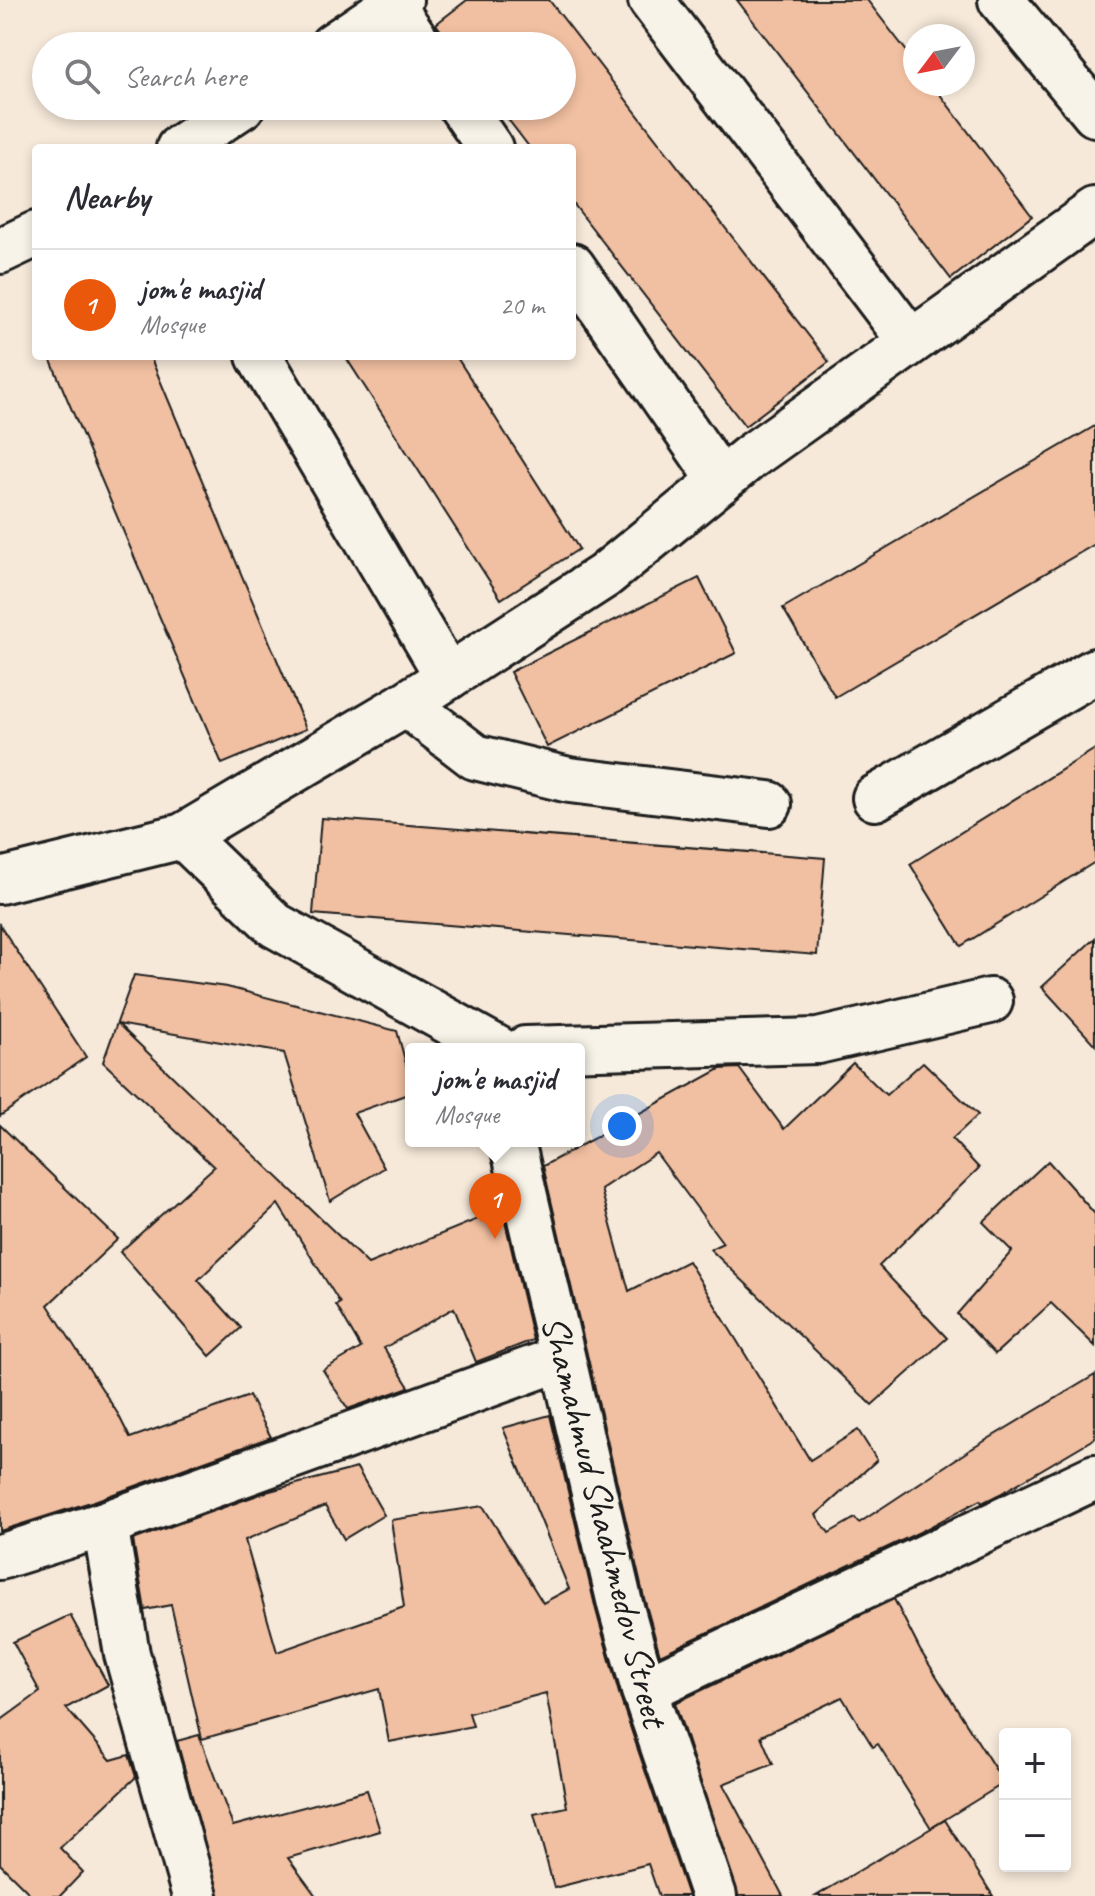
<!DOCTYPE html>
<html lang="en">
<head>
<meta charset="utf-8">
<style>
	:root { --surface:#fff; --page:#f2f2f3; --text:#2b2b33; --muted:#7c7c81; --line:#e1e1e2; --accent:#ea580c }
	body { margin:0; font-family:Caveat,sans-serif; background:var(--page); color:var(--text) }
	.controls { position:absolute; right:24px; bottom:24px; display:grid; overflow:hidden; border-radius:8px; box-shadow:0 4px 12px #0003 }
	.controls button { width:72px; height:72px; display:grid; place-items:center; padding:0; border:0; border-bottom:2px solid var(--line); background:var(--surface); color:var(--text); font:40px sans-serif }
	.compass { position:absolute; left:903px; top:24px; width:72px; height:72px; border-radius:50%; background:var(--surface); box-shadow:0 4px 12px #0003; rotate:238deg }
	.you { position:absolute; left:622px; top:1126px; width:28px; height:28px; margin:-20px; border:6px solid #fff; border-radius:50%; background:#1a73e8; box-shadow:0 0 0 12px #1a73e833 }
	.badge { display:grid; place-items:center; width:52px; height:52px; border-radius:50%; background:var(--accent); color:#fff; font-size:26px; font-weight:700 }
	.pin { position:absolute; translate:-50% -66px; filter:drop-shadow(0 2px 4px #0008) }
	.pin::after { content:''; position:absolute; top:42px; width:28px; height:24px; background:inherit; clip-path:polygon(0 0,100% 0,50% 100%) }
	.popup { position:absolute; left:405px; top:1043px; width:180px; height:104px; box-sizing:border-box; display:grid; place-content:center; border-radius:8px; background:var(--surface); filter:drop-shadow(0 2px 6px #0005); font-size:26px; white-space:nowrap; color:var(--muted) }
	.popup b { font-size:30px; color:var(--text) }
	.popup::after { content:''; position:absolute; left:50%; top:100%; margin-left:-16px; border:16px solid transparent; border-top-color:var(--surface) }
	.list { margin:0; padding:0; list-style:none }
	h2 { display:flex; justify-content:space-between; align-items:center; height:104px; margin:0; padding:0 32px; font-size:34px }
	h2 small { font-size:26px; font-weight:400; color:var(--muted) }
	.list li { display:grid; grid-template-columns:52px 1fr auto; gap:24px; align-items:center; box-sizing:border-box; height:112px; padding:0 32px; border-top:2px solid var(--line) }
	.list b { display:block; font-size:30px; white-space:nowrap }
	.list p { margin:0; font-size:26px; white-space:nowrap; color:var(--muted) }
	.list em { font-size:26px; font-style:normal; color:var(--muted) }
	.icon { flex:none; width:44px; height:44px; fill:none; stroke:currentColor; stroke-width:2; stroke-linecap:round; stroke-linejoin:round }
	.map { position:relative; flex:none; width:1095px; height:1896px; overflow:hidden }
	.search { position:absolute; background:var(--surface); box-shadow:0 4px 12px #0003; left:32px; top:32px; width:544px; height:88px; display:flex; align-items:center; gap:20px; box-sizing:border-box; padding:0 28px; border-radius:44px; color:var(--muted); font-size:30px }
	.panel { position:absolute; background:var(--surface); box-shadow:0 4px 12px #0003; left:32px; top:144px; width:544px; height:216px; border-radius:8px }
	.map>svg:first-child { display:block }
	.building { fill:#f1bfa1; stroke:#1c1c1c; stroke-width:2 }
	.lines { fill:none; stroke-linecap:round; stroke-linejoin:round }
	.minor-casing { stroke:#1c1c1c; stroke-width:50 }
	.minor { stroke:#f7f3e8; stroke-width:44 }
	.labels { text-anchor:middle; dominant-baseline:central; stroke-width:6; stroke-linejoin:round; paint-order:stroke }
	.street-label { font-size:38px; fill:#1c1c1c; stroke:#f7f3e8 }
</style>
</head>
<body>
<div class="map">
<svg width="1095" height="1896" viewBox="0 0 1095 1896">
	<rect width="100%" height="100%" fill="#f6e9da"/>
	<filter id="ink" filterUnits="userSpaceOnUse"><feTurbulence type="fractalNoise" baseFrequency=".0125" numOctaves="2"/><feDisplacementMap in="SourceGraphic" scale="16" xChannelSelector="R" yChannelSelector="G"/><feConvolveMatrix kernelMatrix="1 2 1 2 8 2 1 2 1" color-interpolation-filters="sRGB"/></filter>
	<g filter="url(#ink)">
		<!-- building -->
		<g class="building">
			<path d="M 467,0 L 549,0 L 829,362 L 745,426 L 572,202 L 572,148 L 530,148 L 498,106 L 562,106 L 562,46 L 452,46 L 436,24 Z"/>
			<path d="M 737,0 L 867,0 L 915,62 L 915,84 L 932,84 L 1032,216 L 951,279 Z"/>
			<path d="M 49,356 L 150,356 L 306,729 L 222,764 Z"/>
			<path d="M 345,356 L 456,356 L 579,549 L 501,599 Z"/>
			<path d="M 1095,426 L 1095,544 L 835,697 L 783,608 Z"/>
			<path d="M 699,578 L 736,653 L 547,747 L 510,672 Z"/>
			<path d="M 1095,749 L 1095,862 L 961,946 L 910,864 Z"/>
			<path d="M 321,818 L 825,858 L 817,955 L 313,914 Z"/>
			<path d="M 0,925 L 86,1057 L 0,1116 Z"/>
			<path d="M 1095,938 L 1095,1045 L 1042,987 Z"/>
			<path d="M 134,975 L 227,987 L 397,1031 L 411,1082 L 411,1093 L 354,1113 L 384,1168 L 330,1201 L 284,1053 L 118,1024 L 368,1264 L 502,1209 L 533,1340 L 476,1362 L 454,1308 L 384,1348 L 409,1387 L 348,1409 L 323,1370 L 361,1348 L 336,1305 L 340,1303 L 278,1204 L 198,1280 L 241,1328 L 210,1356 L 120,1252 L 214,1167 L 103,1062 Z"/>
			<path d="M 923,1062 L 978,1115 L 952,1139 L 979,1168 L 879,1266 L 947,1338 L 872,1405 L 710,1249 L 723,1243 L 656,1153 L 601,1189 L 629,1291 L 688,1261 L 810,1460 L 858,1430 L 877,1460 L 816,1515 L 829,1533 L 855,1518 L 859,1523 L 968,1451 L 1095,1375 L 1095,1438 L 1000,1494 L 982,1503 L 980,1500 L 924,1530 L 660,1655 L 644,1598 L 543,1166 L 720,1069 L 739,1068 L 784,1129 L 853,1063 L 886,1095 Z"/>
			<path d="M 0,1125 L 118,1239 L 48,1305 L 118,1414 L 130,1438 L 249,1396 L 271,1437 L 97,1500 L 0,1531 Z"/>
			<path d="M 1048,1161 L 1095,1214 L 1095,1346 L 1051,1303 L 995,1354 L 957,1314 L 1012,1251 L 983,1222 Z"/>
			<path d="M 550,1415 L 596,1610 L 620,1697 L 688,1896 L 659,1896 L 648,1864 L 554,1888 L 534,1814 L 567,1807 L 546,1693 L 469,1713 L 473,1726 L 389,1742 L 379,1689 L 202,1739 L 171,1605 L 145,1610 L 133,1540 L 266,1492 L 357,1468 L 384,1515 L 344,1539 L 325,1506 L 245,1540 L 277,1652 L 404,1607 L 391,1520 L 483,1506 L 543,1603 L 569,1589 L 503,1428 Z"/>
			<path d="M 894,1599 L 920,1650 L 1004,1783 L 931,1828 L 878,1744 L 873,1747 L 842,1697 L 761,1736 L 773,1764 L 723,1784 L 783,1896 L 738,1896 L 675,1703 Z"/>
			<path d="M 70,1615 L 108,1685 L 66,1708 L 111,1760 L 129,1755 L 136,1777 L 60,1848 L 83,1872 L 60,1896 L 32,1896 L 0,1864 L 0,1721 L 40,1692 L 13,1642 Z"/>
			<path d="M 199,1735 L 233,1826 L 367,1790 L 380,1831 L 288,1858 L 316,1896 L 219,1896 L 177,1741 Z"/>
			<path d="M 945,1820 L 993,1896 L 816,1896 Z"/>
		</g>
		<g class="lines">
			<defs>
				<g id="minor">
					<path d="M 651,0 L 911,342"/>
					<path d="M 1001,0 L 1095,114"/>
					<path d="M 392,5 L 420,46"/>
					<path d="M 332,46 L 400,0"/>
					<path d="M 461,106 L 490,148"/>
					<path d="M 179,148 L 242,106"/>
					<path d="M 0,251 L 36,234"/>
					<path d="M 572,266 L 721,481"/>
					<path d="M 259,356 L 448,677"/>
					<path d="M 406,704 L 475,757 L 569,780 L 769,804"/>
					<path d="M 875,798 L 1095,671"/>
					<path d="M 183,836 L 275,925 L 498,1049"/>
					<path d="M 0,881 L 183,836 L 406,704 L 604,576 L 750,457 L 1095,211"/>
					<path d="M 525,1049 L 818,1041 L 990,1001"/>
					<path d="M 512,1141 L 620,1604 L 644,1690 L 714,1896"/>
					<path d="M 105,1524 L 127,1654 L 195,1896"/>
					<path d="M 0,1557 L 105,1524 L 562,1358"/>
					<path d="M 644,1690 L 1095,1477"/>
				</g>
			</defs>
			<!-- minor casing -->
			<use href="#minor" class="minor-casing"/>
			<!-- minor -->
			<use href="#minor" class="minor"/>
		</g>
	</g>
	<g class="labels">
		<!-- street labels -->
		<g class="street-label">
			<text transform="translate(605 1521) rotate(76)">Shamahmud Shaahmedov Street</text>
		</g>
	</g>
</svg>
<div class="controls">
<button>+</button>
<button>−</button>
</div>
<svg class="compass" viewBox="-18 -18 36 36"><path d="M0-13l5 13h-10z" fill="#e53935"/><path d="M0 13l5-13h-10z" fill="#7c7c81"/></svg>
<div class="you"></div>
<div class="pin badge" style="left:495px;top:1239px">1</div>
<div class="popup"><b>jom'e masjid</b>Mosque</div>
<div class="search"><svg class="icon" aria-label="search" viewBox="0 0 24 24"><circle cx="10" cy="10" r="6"/><path d="M15 15l6 6"/></svg>Search here</div>
<section class="panel">
<h2>Nearby<small></small></h2>
<ul class="list">
<li><span class="badge">1</span><div><b>jom'e masjid</b><p>Mosque</p></div><em>20 m</em></li>
</ul>
</section>
</div>
</body>
</html>
